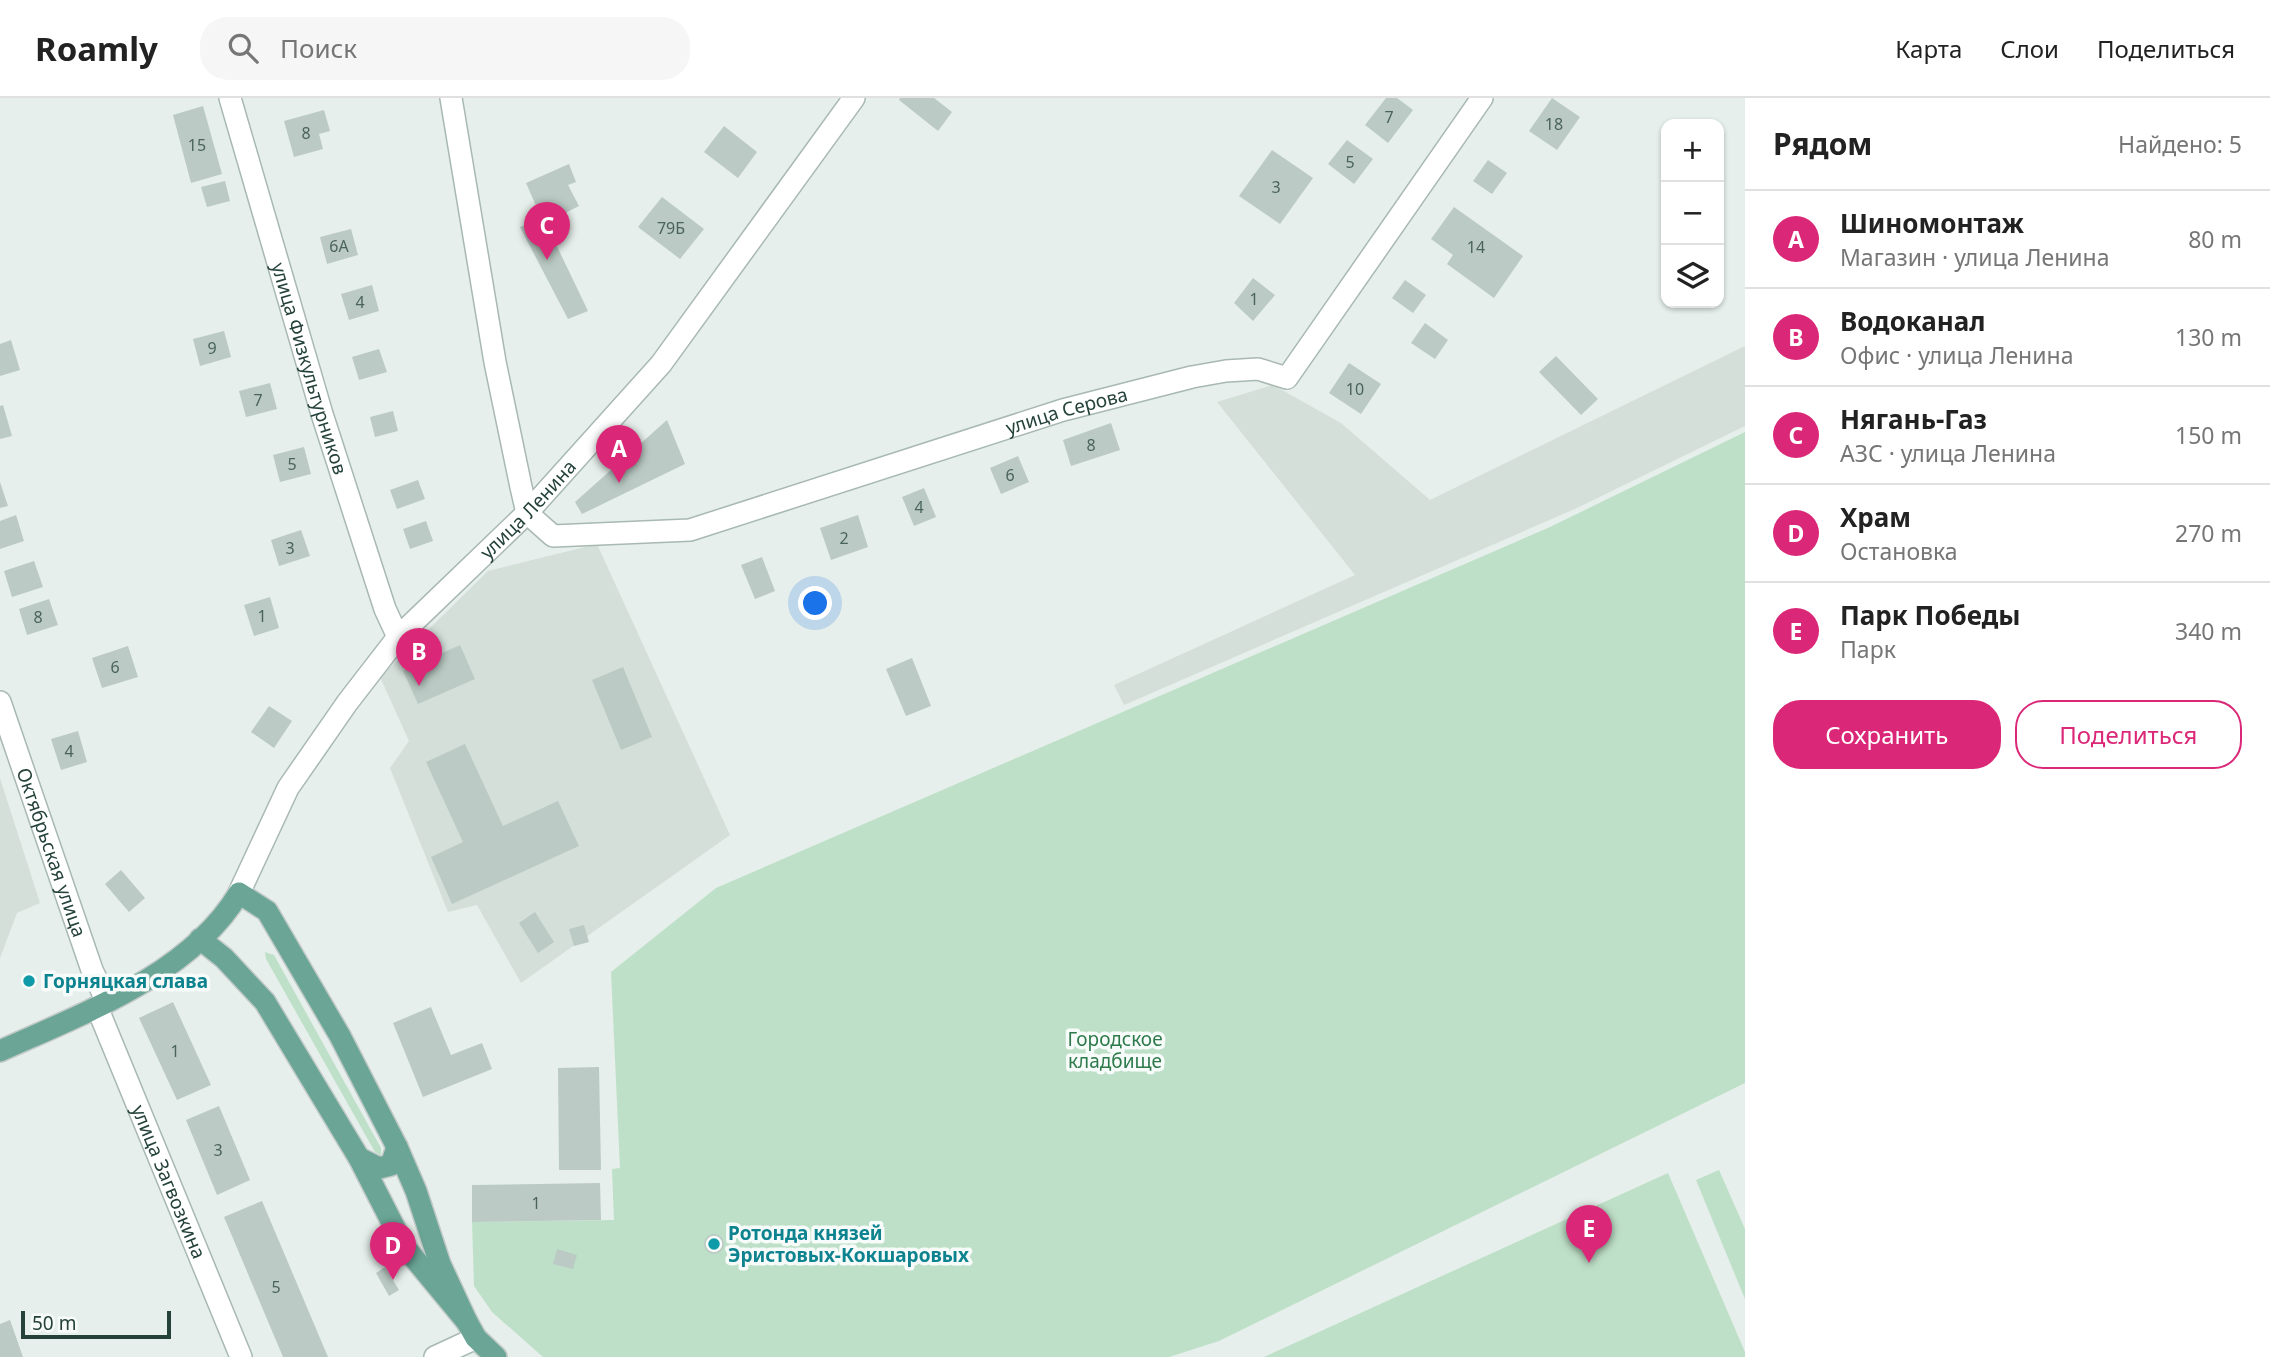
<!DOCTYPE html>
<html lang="ru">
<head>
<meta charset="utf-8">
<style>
	:root { --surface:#fff; --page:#f6f6f6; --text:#222; --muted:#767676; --line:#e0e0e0; --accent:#db2777 }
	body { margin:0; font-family:"Noto Sans",sans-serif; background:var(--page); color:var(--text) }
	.controls { position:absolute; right:21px; top:21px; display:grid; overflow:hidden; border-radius:14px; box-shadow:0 2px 5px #0004 }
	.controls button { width:63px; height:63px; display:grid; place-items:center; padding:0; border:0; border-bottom:2px solid var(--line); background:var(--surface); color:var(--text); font:35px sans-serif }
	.scale { position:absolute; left:21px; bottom:18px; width:150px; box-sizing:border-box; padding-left:7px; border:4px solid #24423a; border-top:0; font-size:19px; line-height:24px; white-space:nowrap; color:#24423a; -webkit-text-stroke:5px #f7fbf9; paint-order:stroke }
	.you { position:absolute; left:816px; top:506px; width:24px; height:24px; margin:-18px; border:5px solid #fff; border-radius:50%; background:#1a73e8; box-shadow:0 0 0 10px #1a73e833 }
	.badge { display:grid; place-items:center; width:46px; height:46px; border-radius:50%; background:var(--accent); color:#fff; font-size:23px; font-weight:700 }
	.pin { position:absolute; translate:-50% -58px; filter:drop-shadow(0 2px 4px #0008) }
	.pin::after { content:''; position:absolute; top:37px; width:24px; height:21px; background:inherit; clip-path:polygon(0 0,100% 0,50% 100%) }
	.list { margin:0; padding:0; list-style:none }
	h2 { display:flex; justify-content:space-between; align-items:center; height:91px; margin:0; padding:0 28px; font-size:30px }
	h2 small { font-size:23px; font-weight:400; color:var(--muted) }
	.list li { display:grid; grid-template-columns:46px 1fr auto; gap:21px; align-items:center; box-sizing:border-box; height:98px; padding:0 28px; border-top:2px solid var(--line) }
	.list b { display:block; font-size:26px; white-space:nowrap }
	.list p { margin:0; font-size:23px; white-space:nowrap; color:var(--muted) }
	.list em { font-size:23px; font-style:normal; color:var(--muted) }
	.actions { display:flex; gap:14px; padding:21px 28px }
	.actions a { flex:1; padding:16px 0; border:2px solid var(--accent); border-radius:28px; text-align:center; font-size:24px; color:var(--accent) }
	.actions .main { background:var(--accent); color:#fff }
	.icon { flex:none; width:38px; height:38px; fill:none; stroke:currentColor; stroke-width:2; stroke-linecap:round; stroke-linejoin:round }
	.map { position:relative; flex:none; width:1745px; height:1259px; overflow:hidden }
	header { display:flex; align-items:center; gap:42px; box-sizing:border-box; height:98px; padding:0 35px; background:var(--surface); border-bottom:2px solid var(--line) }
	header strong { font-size:33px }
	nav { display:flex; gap:38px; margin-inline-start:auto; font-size:24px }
	.search { width:490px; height:63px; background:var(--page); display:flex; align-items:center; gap:18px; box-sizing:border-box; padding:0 24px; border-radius:28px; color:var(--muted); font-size:26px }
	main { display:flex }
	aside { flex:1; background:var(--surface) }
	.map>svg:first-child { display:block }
	.built { fill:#d4dfda }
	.green { fill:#bfe0c8 }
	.building { fill:#bbcac4 }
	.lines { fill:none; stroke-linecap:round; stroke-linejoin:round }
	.minor-casing { stroke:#a8b8b2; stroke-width:24 }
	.major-casing { stroke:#c2cac8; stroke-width:24 }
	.minor { stroke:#fff; stroke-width:21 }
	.major { stroke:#6aa596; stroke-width:21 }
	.culture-dot { fill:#0f9aa8; stroke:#f7fbf9; stroke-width:2.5 }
	.labels { text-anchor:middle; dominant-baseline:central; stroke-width:7; stroke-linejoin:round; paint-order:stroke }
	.number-label { font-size:16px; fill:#4a645c }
	.street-label { font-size:19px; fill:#24423a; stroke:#f7fbf9 }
	.culture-label { font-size:19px; font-weight:bold; fill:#0d838f; stroke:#f7fbf9; text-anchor:start }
	.park-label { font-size:19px; fill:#2d7a4b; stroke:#f7fbf9 }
</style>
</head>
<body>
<header>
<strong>Roamly</strong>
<div class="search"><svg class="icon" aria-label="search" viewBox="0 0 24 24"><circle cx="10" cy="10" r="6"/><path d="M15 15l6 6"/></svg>Поиск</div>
<nav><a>Карта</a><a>Слои</a><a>Поделиться</a></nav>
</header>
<main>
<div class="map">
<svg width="1745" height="1259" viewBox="0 0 1745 1259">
	<rect width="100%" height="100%" fill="#e6efeb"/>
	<!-- built -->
	<g class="built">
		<path d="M 1745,248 L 1745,328 L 1577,410 L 1124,607 L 1114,587 L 1355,477 L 1217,304 L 1273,287 L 1341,325 L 1430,402 Z"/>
		<path d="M 597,446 L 730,737 L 521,885 L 477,807 L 448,814 L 390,670 L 409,643 L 380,579 L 488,473 Z"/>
		<path d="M 0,680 L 40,805 L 17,815 L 0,860 Z"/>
	</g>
	<!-- green -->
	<g class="green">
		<path d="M 1745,334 L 1745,985 L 1219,1243 L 1169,1259 L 543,1259 L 492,1214 L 474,1188 L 472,1124 L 614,1122 L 612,1071 L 620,1070 L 611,874 L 716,790 L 1550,429 Z"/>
		<path d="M 265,854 L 274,857 L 381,1050 L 381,1057 L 375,1054 L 266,861 Z"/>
		<path d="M 1719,1072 L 1745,1131 L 1745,1201 L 1696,1082 Z"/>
		<path d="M 1668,1075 L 1745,1254 L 1745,1259 L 1264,1259 Z"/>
	</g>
	<!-- building -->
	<g class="building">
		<path d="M 900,0 L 934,0 L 952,14 L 938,33 L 899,2 Z"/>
		<path d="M 1386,0 L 1397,0 L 1413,12 L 1388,45 L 1365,27 Z"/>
		<path d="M 1552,0 L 1580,19 L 1557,52 L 1529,33 Z"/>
		<path d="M 203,8 L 222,76 L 191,85 L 173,17 Z"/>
		<path d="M 324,12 L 330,33 L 319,36 L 323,51 L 294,59 L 284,23 Z"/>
		<path d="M 724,28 L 757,54 L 738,80 L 704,54 Z"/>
		<path d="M 1347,42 L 1373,61 L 1354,86 L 1328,66 Z"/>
		<path d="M 1272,52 L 1313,80 L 1280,126 L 1239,98 Z"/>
		<path d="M 1488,62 L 1507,75 L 1492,96 L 1473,83 Z"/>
		<path d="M 569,66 L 576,84 L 568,87 L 579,108 L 559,118 L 568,132 L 552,138 L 588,213 L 568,221 L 520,129 L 541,119 L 526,85 Z"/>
		<path d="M 225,83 L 230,103 L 207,109 L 201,89 Z"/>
		<path d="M 662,99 L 704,131 L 680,161 L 638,129 Z"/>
		<path d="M 1454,109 L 1523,158 L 1494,200 L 1447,166 L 1453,157 L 1431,141 Z"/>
		<path d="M 351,131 L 358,157 L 327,166 L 320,139 Z"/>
		<path d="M 1253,180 L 1275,197 L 1253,223 L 1234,205 Z"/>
		<path d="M 1405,182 L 1426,197 L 1413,215 L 1392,200 Z"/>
		<path d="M 372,187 L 379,213 L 349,222 L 341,196 Z"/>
		<path d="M 1425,225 L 1448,242 L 1435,261 L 1411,245 Z"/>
		<path d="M 224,233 L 231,259 L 200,268 L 193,241 Z"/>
		<path d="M 11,242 L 20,272 L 0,278 L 0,246 Z"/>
		<path d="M 379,251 L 387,274 L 359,282 L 352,259 Z"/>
		<path d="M 1556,258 L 1598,301 L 1581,317 L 1539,274 Z"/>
		<path d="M 1349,265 L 1381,286 L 1361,316 L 1329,295 Z"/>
		<path d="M 270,285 L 277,311 L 246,319 L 239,293 Z"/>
		<path d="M 3,307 L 12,338 L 0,341 L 0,308 Z"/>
		<path d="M 393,313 L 398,333 L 375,339 L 370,319 Z"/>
		<path d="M 667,322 L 685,366 L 582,416 L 575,404 Z"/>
		<path d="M 1111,325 L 1120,352 L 1071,368 L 1063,342 Z"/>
		<path d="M 304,349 L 311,376 L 280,384 L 273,357 Z"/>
		<path d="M 1018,358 L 1029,384 L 1001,396 L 990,370 Z"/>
		<path d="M 418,382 L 425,401 L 397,411 L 390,392 Z"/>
		<path d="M 0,384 L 8,408 L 0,410 Z"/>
		<path d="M 924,390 L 936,419 L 914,428 L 902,399 Z"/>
		<path d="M 16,417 L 24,443 L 0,451 L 0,423 Z"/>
		<path d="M 858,417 L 868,449 L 831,462 L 820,430 Z"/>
		<path d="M 426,423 L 433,443 L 410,451 L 403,431 Z"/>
		<path d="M 301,432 L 310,458 L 279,468 L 271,442 Z"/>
		<path d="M 762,459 L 775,493 L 755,501 L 741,467 Z"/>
		<path d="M 34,463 L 43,489 L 12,499 L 4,473 Z"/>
		<path d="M 270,499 L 279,530 L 254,538 L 244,507 Z"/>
		<path d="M 49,501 L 58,527 L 27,537 L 19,511 Z"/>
		<path d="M 460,547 L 475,581 L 418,606 L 403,573 Z"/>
		<path d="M 128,548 L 138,579 L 102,590 L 92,560 Z"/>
		<path d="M 912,560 L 931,608 L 906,618 L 886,571 Z"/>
		<path d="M 623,569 L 652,639 L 621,652 L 592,582 Z"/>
		<path d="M 269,608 L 292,623 L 274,650 L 251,634 Z"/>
		<path d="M 78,633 L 87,664 L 61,672 L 51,641 Z"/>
		<path d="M 465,646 L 503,728 L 558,703 L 579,748 L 452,806 L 431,759 L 463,744 L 426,664 Z"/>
		<path d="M 121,772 L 145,800 L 129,814 L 105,786 Z"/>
		<path d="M 535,814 L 554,844 L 538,855 L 519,825 Z"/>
		<path d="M 584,827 L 589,844 L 574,848 L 569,831 Z"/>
		<path d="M 173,904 L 211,987 L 177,1002 L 139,920 Z"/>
		<path d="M 431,909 L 451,957 L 482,945 L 492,971 L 423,999 L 393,925 Z"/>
		<path d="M 599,969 L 601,1072 L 559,1072 L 558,970 Z"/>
		<path d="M 219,1008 L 250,1082 L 217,1097 L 186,1022 Z"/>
		<path d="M 600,1085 L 601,1122 L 472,1124 L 472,1087 Z"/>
		<path d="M 262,1103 L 328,1259 L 283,1259 L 224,1119 Z"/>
		<circle cx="714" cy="1146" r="10"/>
		<path d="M 557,1151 L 577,1157 L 573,1171 L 553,1166 Z"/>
		<path d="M 385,1169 L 399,1192 L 389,1198 L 376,1175 Z"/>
		<path d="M 10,1222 L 23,1259 L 0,1259 L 0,1226 Z"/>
	</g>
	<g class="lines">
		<defs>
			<g id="minor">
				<path id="s1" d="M 230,0 L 322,316 L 385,511 L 398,539"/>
				<path id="s2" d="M 451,0 L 495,264 L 521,389 L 527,415 L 553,438 L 690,432 L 1063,312 L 1192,279 L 1226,273 L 1258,271 L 1287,280 L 1482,0"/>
				<path id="s3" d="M 0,604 L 92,872 L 107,904"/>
				<path id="s4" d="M 239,795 L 288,690 L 347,605 L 398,539 L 527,415 L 661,266 L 854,0"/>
				<path id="s5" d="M 97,909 L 241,1259"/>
				<path d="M 435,1259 L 476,1240"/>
			</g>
			<g id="major">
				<path d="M 200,841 L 224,860 L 265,904 L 359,1060 L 404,1148 L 467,1224 L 476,1240 L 496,1259"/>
				<path d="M 0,953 C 82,916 191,876 239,795 L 267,813 L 340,938 L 397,1049 L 416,1093 L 440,1166 L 467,1224"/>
				<path d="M 359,1060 L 379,1070 L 391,1067 L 397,1049"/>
			</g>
		</defs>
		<!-- minor casing -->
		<use href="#minor" class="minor-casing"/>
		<!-- major casing -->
		<use href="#major" class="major-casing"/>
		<!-- minor -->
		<use href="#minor" class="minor"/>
		<!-- major -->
		<use href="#major" class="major"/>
	</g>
	<!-- markers -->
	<g class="culture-dot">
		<circle cx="29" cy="883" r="7"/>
		<circle cx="714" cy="1146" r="7"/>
	</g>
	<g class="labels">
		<!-- number labels -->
		<g class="number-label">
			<text x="1389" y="19">7</text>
			<text x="1554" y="26">18</text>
			<text x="306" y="35">8</text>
			<text x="197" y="47">15</text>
			<text x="1350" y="64">5</text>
			<text x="1276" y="89">3</text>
			<text x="671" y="130">79Б</text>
			<text x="339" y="148">6А</text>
			<text x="1476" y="149">14</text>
			<text x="1254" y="201">1</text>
			<text x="360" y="204">4</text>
			<text x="212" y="250">9</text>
			<text x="1355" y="291">10</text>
			<text x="258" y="302">7</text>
			<text x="1091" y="347">8</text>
			<text x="292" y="366">5</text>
			<text x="1010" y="377">6</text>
			<text x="919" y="409">4</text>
			<text x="844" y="440">2</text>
			<text x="290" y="450">3</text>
			<text x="262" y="518">1</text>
			<text x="38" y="519">8</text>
			<text x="115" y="569">6</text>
			<text x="69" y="653">4</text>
			<text x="175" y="953">1</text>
			<text x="218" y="1052">3</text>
			<text x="536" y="1105">1</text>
			<text x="276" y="1189">5</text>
		</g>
		<!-- street labels -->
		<g class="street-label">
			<text stroke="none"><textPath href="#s1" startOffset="282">улица Физкультурников</textPath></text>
			<text stroke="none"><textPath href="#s2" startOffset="989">улица Серова</textPath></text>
			<text stroke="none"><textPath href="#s4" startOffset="485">улица Ленина</textPath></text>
			<text stroke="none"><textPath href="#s3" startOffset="159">Октябрьская улица</textPath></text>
			<text stroke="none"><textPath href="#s5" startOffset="189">улица Загвозкина</textPath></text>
		</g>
		<!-- culture labels -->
		<g class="culture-label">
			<text x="43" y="883">Горняцкая слава</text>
			<text x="728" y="1135">Ротонда князей<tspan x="728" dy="22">Эристовых-Кокшаровых</tspan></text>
		</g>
		<!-- park labels -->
		<g class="park-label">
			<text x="1115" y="941">Городское<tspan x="1115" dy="22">кладбище</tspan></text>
		</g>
	</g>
</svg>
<div class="controls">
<button>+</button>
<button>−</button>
<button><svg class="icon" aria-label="layers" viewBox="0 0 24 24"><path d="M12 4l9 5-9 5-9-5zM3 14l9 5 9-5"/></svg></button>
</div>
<div class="scale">50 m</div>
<div class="you"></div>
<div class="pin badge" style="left:619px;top:385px">A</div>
<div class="pin badge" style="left:419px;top:588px">B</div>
<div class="pin badge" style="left:547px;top:162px">C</div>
<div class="pin badge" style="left:393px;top:1182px">D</div>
<div class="pin badge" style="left:1589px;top:1165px">E</div>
</div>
<aside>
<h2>Рядом<small>Найдено: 5</small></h2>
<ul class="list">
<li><span class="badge">A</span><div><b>Шиномонтаж</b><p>Магазин · улица Ленина</p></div><em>80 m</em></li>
<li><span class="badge">B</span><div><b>Водоканал</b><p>Офис · улица Ленина</p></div><em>130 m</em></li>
<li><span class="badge">C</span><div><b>Нягань-Газ</b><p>АЗС · улица Ленина</p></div><em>150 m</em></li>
<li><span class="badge">D</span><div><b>Храм</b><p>Остановка</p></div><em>270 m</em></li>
<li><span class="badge">E</span><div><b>Парк Победы</b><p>Парк</p></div><em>340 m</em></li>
</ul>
<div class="actions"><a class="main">Сохранить</a><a>Поделиться</a></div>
</aside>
</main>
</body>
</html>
